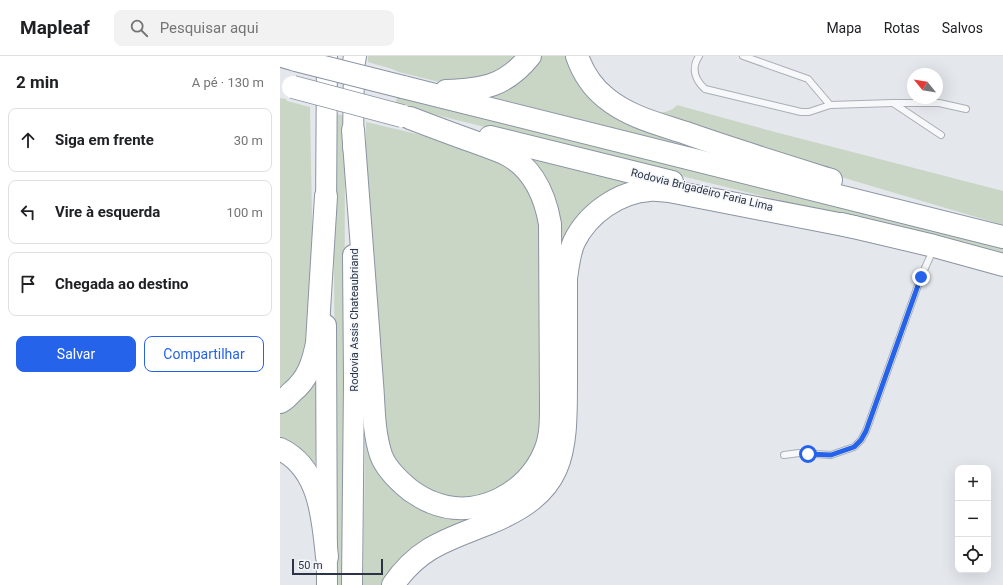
<!DOCTYPE html>
<html lang="pt">
<head>
<meta charset="utf-8">
<style>
	:root { --surface:#fff; --page:#f2f2f2; --text:#202124; --muted:#757577; --line:#e0e0e0; --accent:#2563eb }
	body { margin:0; font-family:Roboto,sans-serif; background:var(--page); color:var(--text) }
	.controls { position:absolute; right:12px; bottom:12px; display:grid; overflow:hidden; border-radius:8px; box-shadow:0 4px 16px #0002 }
	.controls button { width:36px; height:36px; display:grid; place-items:center; padding:0; border:0; border-bottom:1px solid var(--line); background:var(--surface); color:var(--text); font:20px sans-serif }
	.compass { position:absolute; left:627px; top:12px; width:36px; height:36px; border-radius:50%; background:var(--surface); box-shadow:0 4px 16px #0002; rotate:300deg }
	.scale { position:absolute; left:12px; bottom:10px; width:91px; box-sizing:border-box; padding-left:4px; border:2px solid #2b3445; border-top:0; font-size:11px; line-height:14px; white-space:nowrap; color:#2b3445; -webkit-text-stroke:3px #f4f6f9; paint-order:stroke }
	.stop { position:absolute; width:12px; height:12px; margin:-9px; border:3px solid #2563eb; border-radius:50%; background:#fff }
	.stop.end { background:#2563eb; border-color:#fff; box-shadow:0 1px 4px #0008 }
	.list { margin:0; padding:0; list-style:none }
	h2 { display:flex; justify-content:space-between; align-items:center; height:52px; margin:0; padding:0 16px; font-size:17px }
	h2 small { font-size:13px; font-weight:400; color:var(--muted) }
	.list li { display:grid; grid-template-columns:26px 1fr auto; gap:12px; align-items:center; box-sizing:border-box; height:64px; margin:0 8px 8px; padding:0 8px; border:1px solid var(--line); border-radius:8px }
	.list b { display:block; font-size:15px; white-space:nowrap }
	.list em { font-size:13px; font-style:normal; color:var(--muted) }
	.actions { display:flex; gap:8px; padding:12px 16px }
	.actions a { flex:1; padding:9px 0; border:1px solid var(--accent); border-radius:8px; text-align:center; font-size:14px; color:var(--accent) }
	.actions .main { background:var(--accent); color:#fff }
	.icon { flex:none; width:22px; height:22px; fill:none; stroke:currentColor; stroke-width:2; stroke-linecap:round; stroke-linejoin:round }
	.map { position:relative; flex:none; width:723px; height:529px; overflow:hidden }
	header { display:flex; align-items:center; gap:24px; box-sizing:border-box; height:56px; padding:0 20px; background:var(--surface); border-bottom:1px solid var(--line) }
	header strong { font-size:19px }
	nav { display:flex; gap:22px; margin-inline-start:auto; font-size:14px }
	.search { width:280px; height:36px; background:var(--page); display:flex; align-items:center; gap:10px; box-sizing:border-box; padding:0 14px; border-radius:8px; color:var(--muted); font-size:15px }
	main { display:flex }
	aside { flex:1; background:var(--surface) }
	.map>svg:first-child { display:block }
	.green { fill:#c9d6c5 }
	.lines { fill:none; stroke-linecap:round; stroke-linejoin:round }
	.service-casing { stroke:#a9aeb7; stroke-width:8 }
	.trunk-casing { stroke:#8b94a3; stroke-width:22 }
	.motorway-casing { stroke:#8b94a3; stroke-width:24 }
	.service { stroke:#f7f8fa; stroke-width:6 }
	.trunk { stroke:#fff; stroke-width:20 }
	.motorway { stroke:#fff; stroke-width:22 }
	.motorway-bridge-casing { stroke:#8b94a3; stroke-width:24; stroke-linecap:butt }
	.motorway-bridge { stroke:#fff; stroke-width:22 }
	.route { stroke:#2563eb; stroke-width:5 }
	.labels { text-anchor:middle; dominant-baseline:central; stroke-width:3; stroke-linejoin:round; paint-order:stroke }
	.street-label { font-size:11px; fill:#2b3445; stroke:#f4f6f9 }
</style>
</head>
<body>
<header>
<strong>Mapleaf</strong>
<div class="search"><svg class="icon" aria-label="search" viewBox="0 0 24 24"><circle cx="10" cy="10" r="6"/><path d="M15 15l6 6"/></svg>Pesquisar aqui</div>
<nav><a>Mapa</a><a>Rotas</a><a>Salvos</a></nav>
</header>
<main>
<aside>
<h2>2 min<small>A pé · 130 m</small></h2>
<ul class="list">
<li><svg class="icon" aria-label="ahead" viewBox="0 0 24 24"><path d="M12 20V5M6 11l6-6 6 6"/></svg><div><b>Siga em frente</b></div><em>30 m</em></li>
<li><svg class="icon" aria-label="left" viewBox="0 0 24 24"><path d="M17 20v-9H6M10 6l-5 5 5 5"/></svg><div><b>Vire à esquerda</b></div><em>100 m</em></li>
<li><svg class="icon" aria-label="arrive" viewBox="0 0 24 24"><path d="M6 21V4h12l-3 4 3 4H6"/></svg><div><b>Chegada ao destino</b></div></li>
</ul>
<div class="actions"><a class="main">Salvar</a><a>Compartilhar</a></div>
</aside>
<div class="map">
<svg width="723" height="529" viewBox="0 0 723 529">
	<rect width="100%" height="100%" fill="#e4e7ec"/>
	<!-- green -->
	<g class="green">
		<path d="M 88,0 L 242,0 L 223,18 L 181,28 L 159,26 L 119,16 L 112,13 L 88,6 Z"/>
		<path d="M 259,0 L 291,0 L 295,13 L 428,96 L 205,39 Z"/>
		<path d="M 117,38 L 723,188 L 723,200 L 116,49 Z"/>
		<path d="M 0,42 L 6,43 L 7,45 L 30,51 L 34,272 L 31,293 L 0,339 Z"/>
		<path d="M 397,49 L 495,76 L 723,135 L 723,169 L 497,102 L 359,55 C 372,56 388,60 397,49 Z"/>
		<path d="M 53,57 L 65,60 L 64,529 L 53,529 L 55,350 Z"/>
		<path d="M 86,66 L 183,89 L 238,114 L 263,161 L 262,375 L 247,411 L 210,441 L 164,443 L 129,425 L 105,390 L 86,166 Z"/>
		<path d="M 241,99 L 360,129 C 328,136 298,157 286,189 C 282,200 282,214 281,226 L 280,362 C 280,369 280,376 279,383 C 274,416 250,443 221,456 C 206,463 190,467 175,474 C 162,479 149,484 137,492 C 124,501 115,516 106,529 L 83,529 L 86,333 C 89,360 88,389 102,413 C 113,431 133,447 154,453 C 191,463 239,451 260,417 C 271,400 273,382 275,362 L 277,167 C 271,136 263,122 241,99 Z"/>
		<path d="M 37,317 L 35,421 L 0,386 L 0,356 Z"/>
	</g>
	<g class="lines">
		<defs>
			<g id="service">
				<path d="M 419,0 C 411,12 415,24 425,33 L 521,56 L 529,56 L 550,49 L 613,47 L 659,47 L 686,53"/>
				<path d="M 463,0 L 528,23 L 550,49"/>
				<path d="M 613,47 L 661,79"/>
				<path d="M 504,399 L 519,397 L 551,399 L 574,391 L 581,384 L 586,375 L 641,221 L 653,194"/>
			</g>
			<g id="trunk">
				<path d="M 73,91 L 74,3"/>
				<path d="M 46,157 L 47,0"/>
				<path d="M 46,269 L 47,529"/>
				<path d="M 72,529 L 74,326 L 73,199"/>
			</g>
			<g id="motorway">
				<path d="M 2,0 L 16,4"/>
				<path d="M 297,0 C 303,17 312,31 326,42 C 349,61 379,68 406,77 C 454,94 503,109 551,124"/>
				<path d="M 74,6 L 75,0"/>
				<path d="M 123,31 L 723,181"/>
				<path d="M 166,35 C 203,34 226,30 250,0"/>
				<path d="M 73,74 C 78,144 84,215 89,285 C 90,304 92,323 93,342 C 94,361 95,381 101,399 C 106,413 119,425 130,434 C 136,438 143,443 151,446 C 196,465 248,438 265,395 C 271,381 271,365 271,350 L 270,168 C 265,139 253,111 224,97 C 214,93 203,89 192,85 C 172,78 151,70 130,62"/>
				<path d="M 210,81 L 392,126"/>
				<path d="M 561,168 L 654,190 L 723,209"/>
				<path d="M 0,346 C 5,344 8,340 12,336 C 28,323 33,307 37,287 L 46,140"/>
				<path d="M 0,393 C 40,412 43,462 47,501"/>
				<path d="M 113,529 C 139,491 167,484 207,468 C 285,437 286,401 286,325 C 286,291 286,256 286,222 C 288,210 289,197 294,186 C 308,157 339,136 370,134 C 376,133 383,135 389,135 L 574,171"/>
			</g>
		</defs>
		<!-- service casing -->
		<use href="#service" class="service-casing"/>
		<!-- trunk casing -->
		<use href="#trunk" class="trunk-casing"/>
		<!-- motorway casing -->
		<use href="#motorway" class="motorway-casing"/>
		<!-- service -->
		<use href="#service" class="service"/>
		<!-- trunk -->
		<use href="#trunk" class="trunk"/>
		<!-- motorway -->
		<use href="#motorway" class="motorway"/>
		<defs>
			<g id="motorway-bridge">
				<path d="M 16,4 L 123,31"/>
				<path d="M 13,31 L 122,60"/>
			</g>
		</defs>
		<!-- motorway-bridge casing -->
		<use href="#motorway-bridge" class="motorway-bridge-casing"/>
		<!-- motorway-bridge -->
		<use href="#motorway-bridge" class="motorway-bridge"/>
	</g>
	<g class="lines">
		<!-- route -->
		<path class="route" d="M 528,398 L 551,399 L 574,391 L 581,384 L 586,375 L 641,221"/>
	</g>
	<g class="labels">
		<!-- street labels -->
		<g class="street-label">
			<text transform="translate(422 134) rotate(14)">Rodovia Brigadeiro Faria Lima</text>
			<text transform="translate(74 264) rotate(-90)">Rodovia Assis Chateaubriand</text>
		</g>
	</g>
</svg>
<div class="controls">
<button>+</button>
<button>−</button>
<button><svg class="icon" aria-label="locate" viewBox="0 0 24 24"><circle cx="12" cy="12" r="6"/><path d="M12 2v4M12 18v4M2 12h4M18 12h4"/></svg></button>
</div>
<svg class="compass" viewBox="-18 -18 36 36"><path d="M0-13l5 13h-10z" fill="#e53935"/><path d="M0 13l5-13h-10z" fill="#757577"/></svg>
<div class="scale">50 m</div>
<div class="stop" style="left:528px;top:398px"></div>
<div class="stop end" style="left:641px;top:221px"></div>
</div>
</main>
</body>
</html>
